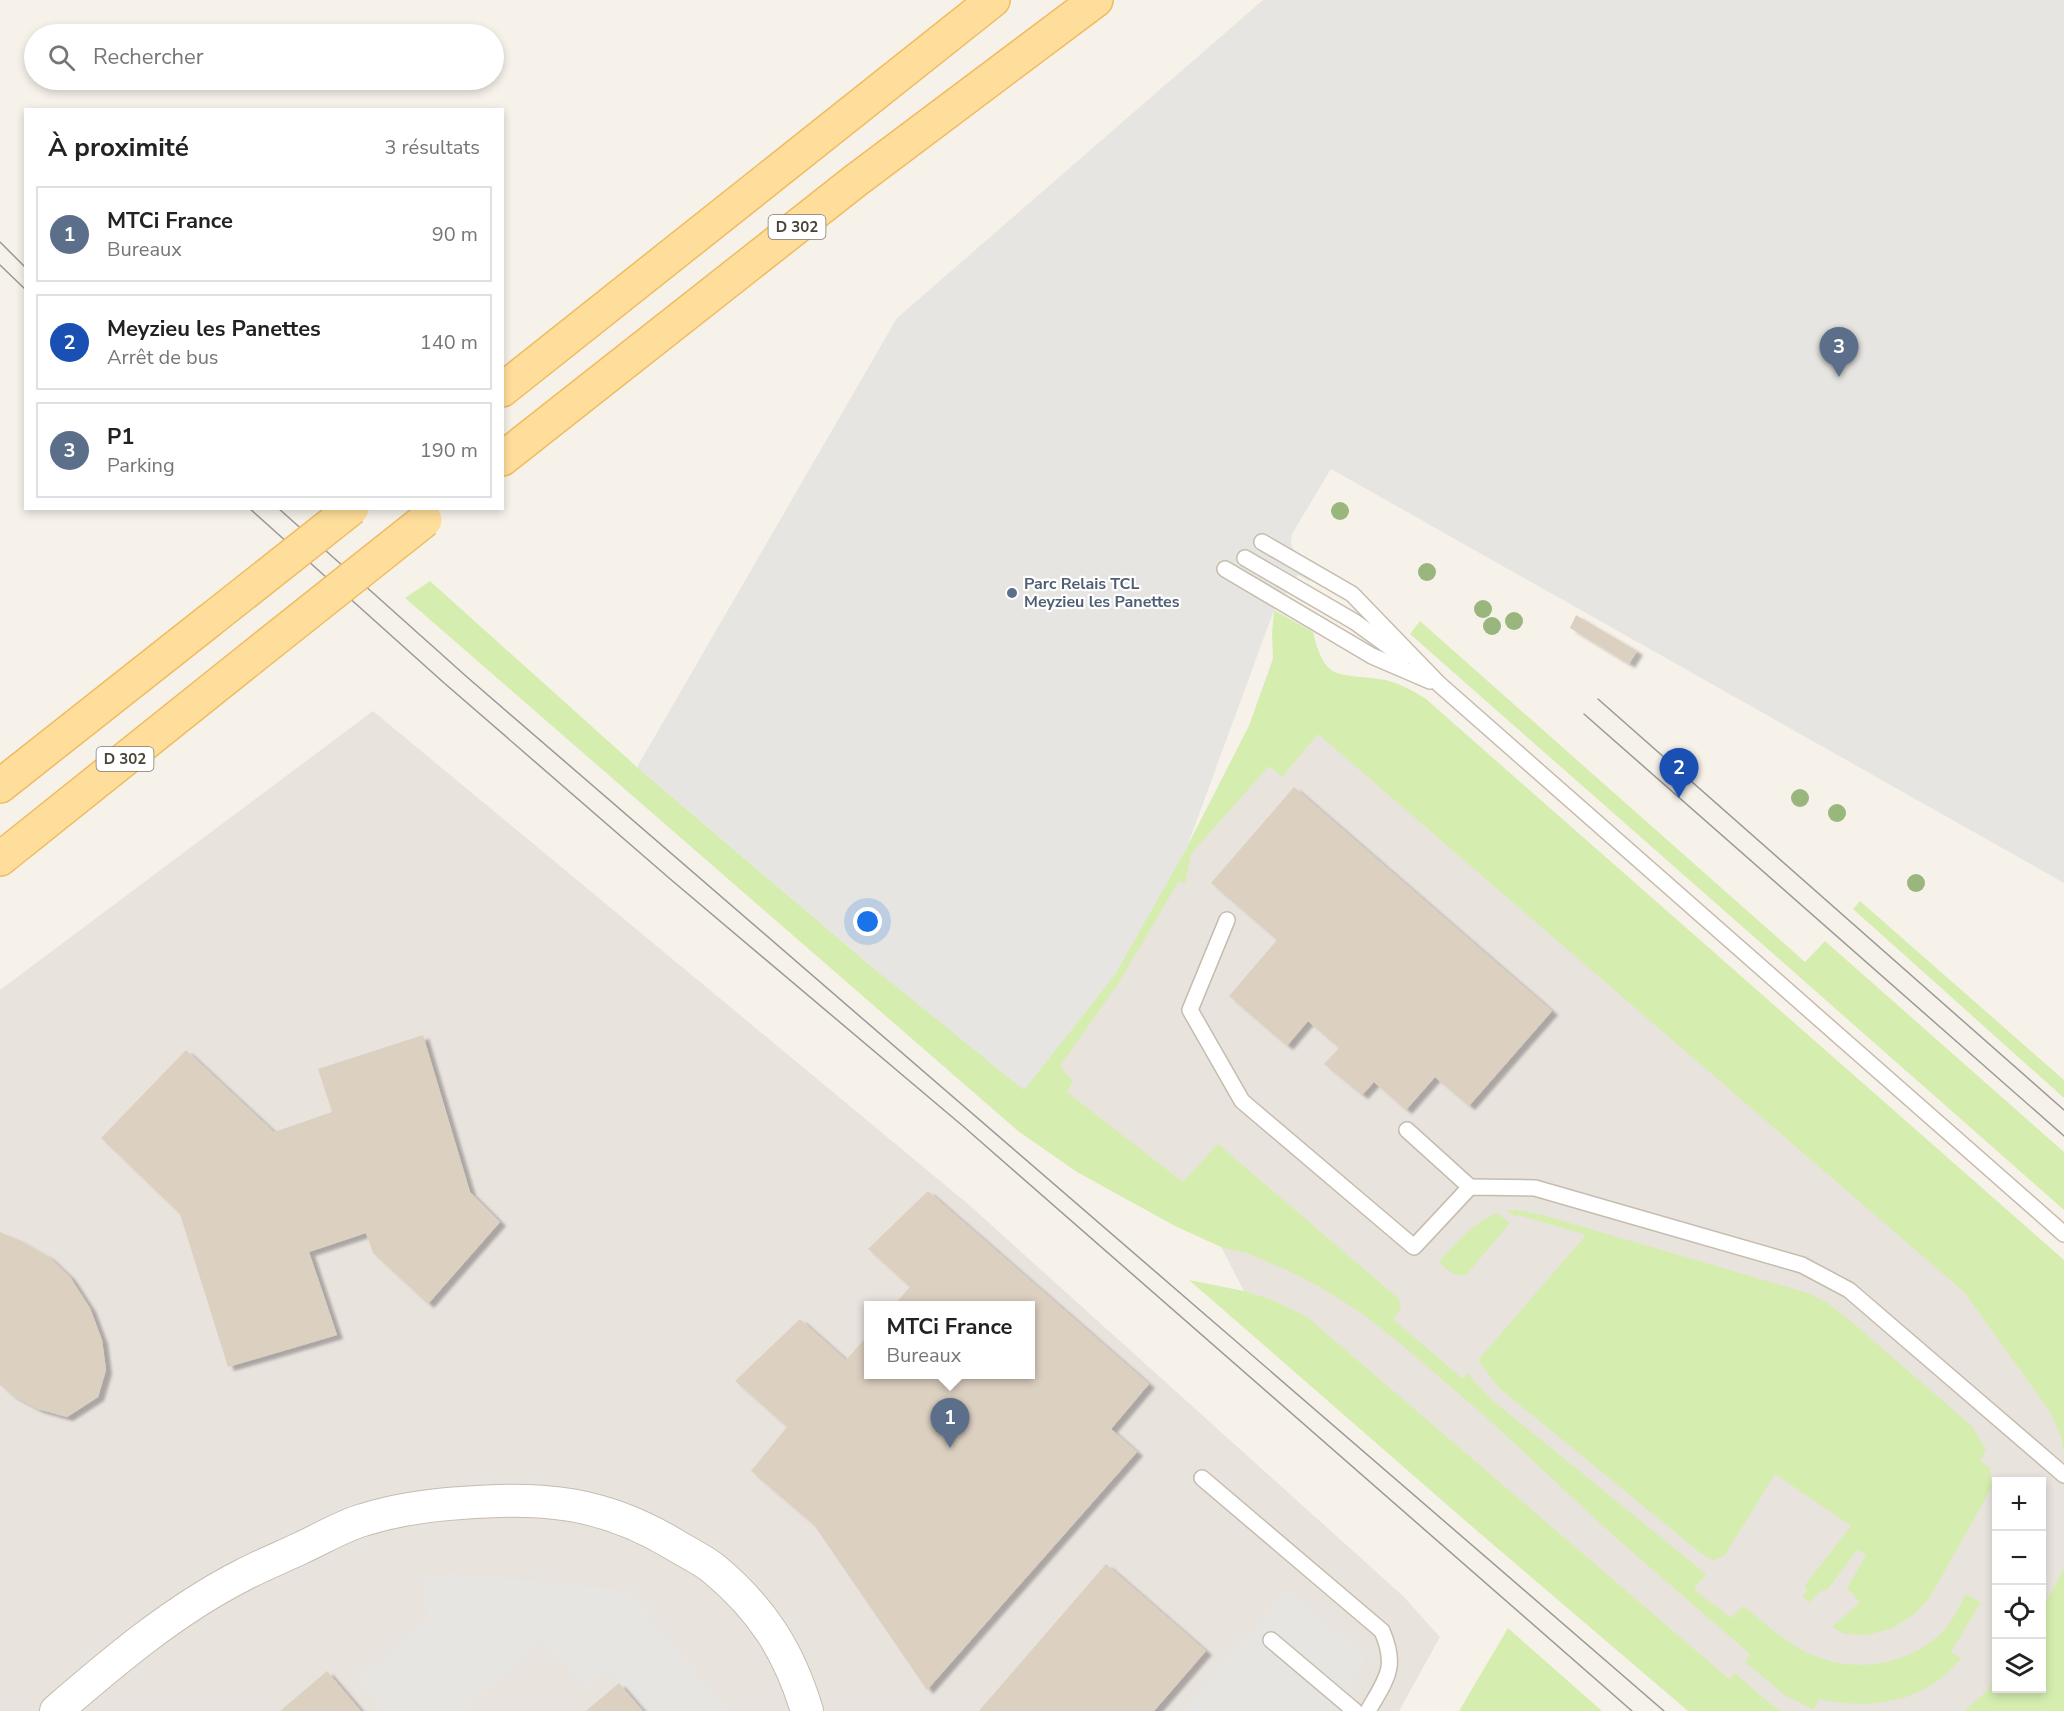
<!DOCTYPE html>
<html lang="fr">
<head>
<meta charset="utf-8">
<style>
	:root { --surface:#fff; --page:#f2f2f2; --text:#222; --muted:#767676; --line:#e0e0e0; --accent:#1a73e8 }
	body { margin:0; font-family:"Nunito Sans",sans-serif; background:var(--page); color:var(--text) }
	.controls { position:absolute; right:18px; bottom:18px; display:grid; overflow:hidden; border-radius:0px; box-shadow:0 3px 9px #0003 }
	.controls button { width:54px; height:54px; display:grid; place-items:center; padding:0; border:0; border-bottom:2px solid var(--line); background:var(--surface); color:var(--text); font:30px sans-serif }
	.you { position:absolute; left:868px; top:922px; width:21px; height:21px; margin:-15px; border:4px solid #fff; border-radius:50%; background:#1a73e8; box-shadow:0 0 0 9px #1a73e833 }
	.badge { display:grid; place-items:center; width:39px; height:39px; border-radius:50%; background:var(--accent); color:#fff; font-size:20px; font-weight:700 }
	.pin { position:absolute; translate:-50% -50px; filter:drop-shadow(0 2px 3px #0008) }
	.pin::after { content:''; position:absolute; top:32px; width:21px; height:18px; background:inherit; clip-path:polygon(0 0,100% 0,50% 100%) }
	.popup { position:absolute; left:864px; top:1301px; width:171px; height:78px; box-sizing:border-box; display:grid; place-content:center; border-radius:0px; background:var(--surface); filter:drop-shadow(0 2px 4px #0005); font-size:20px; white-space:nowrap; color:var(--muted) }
	.popup b { font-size:22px; color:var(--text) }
	.popup::after { content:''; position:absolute; left:50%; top:100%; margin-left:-12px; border:12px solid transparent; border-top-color:var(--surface) }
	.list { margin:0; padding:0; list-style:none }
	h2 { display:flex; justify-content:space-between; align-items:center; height:78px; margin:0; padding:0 24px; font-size:26px }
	h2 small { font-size:20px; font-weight:400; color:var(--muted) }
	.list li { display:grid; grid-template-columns:39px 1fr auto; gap:18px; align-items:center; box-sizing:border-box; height:96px; margin:0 12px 12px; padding:0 12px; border:2px solid var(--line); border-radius:0px }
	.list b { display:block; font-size:22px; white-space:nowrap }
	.list p { margin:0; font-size:20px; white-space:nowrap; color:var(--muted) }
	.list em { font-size:20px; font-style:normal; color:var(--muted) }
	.icon { flex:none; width:33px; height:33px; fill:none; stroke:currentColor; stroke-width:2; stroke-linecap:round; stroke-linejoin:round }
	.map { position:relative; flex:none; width:2064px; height:1711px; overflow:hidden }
	.search { position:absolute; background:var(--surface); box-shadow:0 3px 9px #0003; left:24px; top:24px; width:480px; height:66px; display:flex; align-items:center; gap:15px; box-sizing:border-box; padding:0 21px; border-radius:33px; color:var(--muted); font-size:22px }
	.panel { position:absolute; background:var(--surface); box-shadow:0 3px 9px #0003; left:24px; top:108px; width:480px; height:402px; border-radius:0px }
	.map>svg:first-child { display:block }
	.industrial { fill:#e9e3de; fill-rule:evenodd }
	.green { fill:#d5eeaf }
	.parking { fill:#e7e5e2 }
	.building { fill:#dcd0c1; filter:url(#shadow) }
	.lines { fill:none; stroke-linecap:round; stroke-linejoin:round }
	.service-casing { stroke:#c6bcae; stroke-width:18 }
	.minor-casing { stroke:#c6bcae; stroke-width:34 }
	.primary-casing { stroke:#efbc5f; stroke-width:36 }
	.service { stroke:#fff; stroke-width:15 }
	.minor { stroke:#fff; stroke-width:32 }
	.primary { stroke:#ffdd9a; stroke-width:33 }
	.tram { stroke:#999; stroke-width:1.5 }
	.primary-bridge-casing { stroke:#efbc5f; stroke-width:36; stroke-linecap:butt }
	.primary-bridge { stroke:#ffdd9a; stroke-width:33 }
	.tree { fill:#99b67d }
	.service-dot { fill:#5c6f8a; stroke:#fff; stroke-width:2 }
	.labels { text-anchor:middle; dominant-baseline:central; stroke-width:4.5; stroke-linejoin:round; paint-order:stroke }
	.shield { fill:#fff; stroke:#817b73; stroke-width:1.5 }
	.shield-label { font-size:15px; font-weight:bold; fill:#4b4237 }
	.service-label { font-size:16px; font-weight:bold; fill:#4e5e75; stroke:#fff; text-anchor:start }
</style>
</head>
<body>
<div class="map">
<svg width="2064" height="1711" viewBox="0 0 2064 1711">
	<defs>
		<filter id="shadow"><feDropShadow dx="6" dy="4" stdDeviation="1.5" flood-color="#0004"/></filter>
	</defs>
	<rect width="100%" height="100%" fill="#f6f2ea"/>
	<!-- industrial -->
	<g class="industrial">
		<path d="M 1273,659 L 2064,1347 L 2064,1612 L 2042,1652 L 2042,1482 L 1996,1482 L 1996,1688 L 2008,1711 L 1730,1711 L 1244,1291 L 1221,1247 L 1024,1090 L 1114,976 L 1187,847 L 1249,726 Z"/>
		<path d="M 373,711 L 968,1204 L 1403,1596 L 1440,1637 L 1399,1711 L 0,1711 L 0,990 ZM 869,1306 L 1031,1306 L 1031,1374 L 869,1374 Z"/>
	</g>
	<!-- green -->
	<g class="green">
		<path d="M 430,581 L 637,767 L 877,971 L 1114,976 L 1187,847 L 1249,726 L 1273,659 L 1272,634 L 1274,610 L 1313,632 C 1325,681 1336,673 1379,679 C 1396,681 1412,690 1426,699 L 2064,1260 L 2064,1451 L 2060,1434 L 2049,1410 L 1964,1292 L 1318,734 L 1282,777 L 1269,766 L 1191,854 L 1185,884 L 1179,881 L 1118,984 L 1060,1066 L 1073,1081 L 1067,1092 L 1183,1182 L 1218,1144 L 1399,1299 L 1401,1308 L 1393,1319 L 1463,1379 L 1467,1373 L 1492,1400 L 1706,1574 L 1694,1589 L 1731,1618 L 1743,1606 C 1762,1620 1781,1639 1802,1650 C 1848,1675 1908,1668 1944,1630 C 1953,1620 1959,1606 1966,1594 L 1981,1602 L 1951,1652 L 1961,1658 C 1928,1702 1870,1711 1819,1699 L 1814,1710 L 1786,1696 L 1745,1662 L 1750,1654 L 1615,1537 L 1488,1419 L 1402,1345 L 1360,1312 L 1320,1287 L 1287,1270 L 1246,1253 L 1221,1247 L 1175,1226 L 1077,1172 L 1018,1131 L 405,598 Z"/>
		<path d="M 1420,621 L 1805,962 L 1825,941 L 2064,1152 L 2064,1210 L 1410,634 Z"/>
		<path d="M 1860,901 L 2064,1080 L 2064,1098 L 1853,909 Z"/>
		<path d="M 1506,1210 L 1518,1210 L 1543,1215 L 1808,1293 L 1826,1302 L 1846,1317 L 1972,1426 L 1986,1450 L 1980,1461 L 1990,1468 L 1992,1487 L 1930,1597 L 1916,1613 L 1893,1628 L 1867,1635 L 1844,1634 L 1832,1627 L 1860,1602 L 1847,1588 L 1866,1555 L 1857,1550 L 1828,1589 L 1819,1592 L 1809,1603 L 1802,1596 L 1807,1592 L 1805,1585 L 1851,1526 L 1775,1474 L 1725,1555 L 1713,1561 L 1698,1551 L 1498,1387 L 1478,1360 L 1586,1235 L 1518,1215 L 1516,1217 Z"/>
		<path d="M 1497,1213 L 1510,1223 L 1466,1275 C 1454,1277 1449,1271 1441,1264 L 1440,1260 C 1458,1241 1473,1223 1497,1213 Z"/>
		<path d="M 1189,1280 L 1244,1291 L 1272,1300 L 1306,1316 L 1729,1679 L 1735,1673 L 1763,1698 L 1781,1711 L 1688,1711 L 1469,1524 Z"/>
		<path d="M 2064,1568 L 2064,1711 L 1964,1711 L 1987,1691 L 1995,1680 L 1996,1688 L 2042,1688 L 2042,1609 Z"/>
		<path d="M 1508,1628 L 1602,1711 L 1459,1711 Z"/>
	</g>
	<!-- parking -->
	<g class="parking">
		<path d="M 1263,0 L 2064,0 L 2064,883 L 1331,469 L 1292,534 L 1291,543 L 1294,552 L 1318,566 L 1309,581 L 1298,575 L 1274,610 L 1187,847 L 1114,976 L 1024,1090 L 877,971 L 637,767 L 897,318 Z"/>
		<path d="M 449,1573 L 627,1591 L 728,1711 L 644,1711 L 607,1669 L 585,1688 L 543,1641 L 463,1711 L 385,1711 L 358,1680 L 429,1618 L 420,1580 Z"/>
		<path d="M 1287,1589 L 1365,1658 L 1336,1711 L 1183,1711 Z"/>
	</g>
	<!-- building -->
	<g class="building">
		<path d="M 1576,615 L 1637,651 L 1629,664 L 1570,628 Z"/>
		<path d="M 1294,787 L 1552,1011 L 1469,1106 L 1435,1077 L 1406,1110 L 1374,1082 L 1362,1095 L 1324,1064 L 1339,1048 L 1308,1021 L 1287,1046 L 1229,996 L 1277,940 L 1211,883 Z"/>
		<path d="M 423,1035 L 470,1192 L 500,1222 L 428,1304 L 373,1253 L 366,1233 L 309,1252 L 337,1335 L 228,1367 L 180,1214 L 101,1138 L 186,1050 L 274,1132 L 332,1112 L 318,1069 Z"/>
		<path d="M 928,1191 L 1149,1384 L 1111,1429 L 1137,1452 L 927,1690 L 814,1525 L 751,1471 L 787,1427 L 735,1381 L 800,1319 L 846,1360 L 869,1334 L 869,1374 L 1031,1374 L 1031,1306 L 893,1306 L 910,1287 L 868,1249 Z"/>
		<path d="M 0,1232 L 19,1240 L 49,1257 L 70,1277 L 90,1308 L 102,1340 L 106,1370 L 98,1397 L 67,1417 L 38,1409 L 12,1395 L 0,1385 Z"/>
		<path d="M 1106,1564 L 1206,1651 L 1154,1711 L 979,1711 Z"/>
		<path d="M 327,1671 L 361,1711 L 280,1711 Z"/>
		<path d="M 619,1683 L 643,1711 L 586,1711 Z"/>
	</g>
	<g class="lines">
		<defs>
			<g id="service">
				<path d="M 1262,542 L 1352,594 L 1439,684 L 2064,1234"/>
				<path d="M 1245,558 L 1355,622 L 1403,657"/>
				<path d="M 1225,569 L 1372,656 L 1430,681"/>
				<path d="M 1227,920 L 1190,1010 L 1242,1101 L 1414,1247 L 1470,1187 L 1535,1188 L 1802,1265 L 1849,1290 L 2064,1475"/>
				<path d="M 1407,1130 L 1470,1187"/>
				<path d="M 1202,1478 L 1382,1631 C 1398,1668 1386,1679 1368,1711"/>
				<path d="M 1271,1640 L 1355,1711"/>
			</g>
			<path id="minor" d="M 56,1711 C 114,1661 174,1610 243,1575 C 262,1565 282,1557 301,1548 C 321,1539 342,1526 363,1520 C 395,1510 429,1505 461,1503 C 543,1496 604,1502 675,1545 C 688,1553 703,1560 714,1569 C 762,1609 789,1651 807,1711"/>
			<g id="primary">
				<path d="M 502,390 L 993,0"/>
				<path d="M 502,459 L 855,181 L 1096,0"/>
				<path d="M 0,786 L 209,621"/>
				<path d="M 0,859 L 250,659"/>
			</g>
		</defs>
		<!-- service casing -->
		<use href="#service" class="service-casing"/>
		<!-- minor casing -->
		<use href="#minor" class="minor-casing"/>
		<!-- primary casing -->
		<use href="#primary" class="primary-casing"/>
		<!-- service -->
		<use href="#service" class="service"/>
		<!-- minor -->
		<use href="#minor" class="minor"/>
		<!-- primary -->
		<use href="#primary" class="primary"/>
		<!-- tram -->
		<g class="tram">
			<path d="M 0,242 L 26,268"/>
			<path d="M 0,265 L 26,290"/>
			<path d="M 249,508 L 443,682 L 669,878 L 964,1127 L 1632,1711"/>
			<path d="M 278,508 L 467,677 L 1664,1711"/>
			<path d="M 1598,699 L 2064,1110"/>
			<path d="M 1584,714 L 2064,1136"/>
		</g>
		<defs>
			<g id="primary-bridge">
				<path d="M 209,621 L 352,508"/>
				<path d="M 250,659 L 425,520"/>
			</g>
		</defs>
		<!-- primary-bridge casing -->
		<use href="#primary-bridge" class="primary-bridge-casing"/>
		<!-- primary-bridge -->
		<use href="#primary-bridge" class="primary-bridge"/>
	</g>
	<!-- trees -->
	<g class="tree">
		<circle cx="1340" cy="511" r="9"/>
		<circle cx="1427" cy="572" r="9"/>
		<circle cx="1483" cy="609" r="9"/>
		<circle cx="1514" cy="621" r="9"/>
		<circle cx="1492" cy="626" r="9"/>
		<circle cx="1800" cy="798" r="9"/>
		<circle cx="1837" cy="813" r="9"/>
		<circle cx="1916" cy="883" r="9"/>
	</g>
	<!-- markers -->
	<circle class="service-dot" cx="1012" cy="593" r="6"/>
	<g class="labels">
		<!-- shield labels -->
		<g class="shield">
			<rect x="768.5" y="215" width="57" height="24" rx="4.5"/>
			<rect x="96.5" y="747" width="57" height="24" rx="4.5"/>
		</g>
		<g class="shield-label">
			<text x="797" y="227">D 302</text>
			<text x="125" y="759">D 302</text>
		</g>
		<!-- service labels -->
		<g class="service-label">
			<text x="1024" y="584">Parc Relais TCL<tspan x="1024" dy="18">Meyzieu les Panettes</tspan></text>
		</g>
	</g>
</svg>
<div class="controls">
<button>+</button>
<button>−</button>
<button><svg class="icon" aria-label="locate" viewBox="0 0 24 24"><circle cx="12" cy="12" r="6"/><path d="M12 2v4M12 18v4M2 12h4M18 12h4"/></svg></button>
<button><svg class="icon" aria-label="layers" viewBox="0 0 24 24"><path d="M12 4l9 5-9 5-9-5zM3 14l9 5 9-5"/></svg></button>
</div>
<div class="you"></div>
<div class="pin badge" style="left:950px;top:1448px;background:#5c6f8a">1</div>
<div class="popup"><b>MTCi France</b>Bureaux</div>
<div class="pin badge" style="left:1679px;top:798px;background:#1a4fb4">2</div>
<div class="pin badge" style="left:1839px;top:377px;background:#5c6f8a">3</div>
<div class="search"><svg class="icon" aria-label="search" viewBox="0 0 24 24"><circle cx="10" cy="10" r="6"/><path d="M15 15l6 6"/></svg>Rechercher</div>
<section class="panel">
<h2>À proximité<small>3 résultats</small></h2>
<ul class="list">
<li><span class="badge" style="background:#5c6f8a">1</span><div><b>MTCi France</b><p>Bureaux</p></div><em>90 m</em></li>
<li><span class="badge" style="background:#1a4fb4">2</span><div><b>Meyzieu les Panettes</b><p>Arrêt de bus</p></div><em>140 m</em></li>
<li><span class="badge" style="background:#5c6f8a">3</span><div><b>P1</b><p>Parking</p></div><em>190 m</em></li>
</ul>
</section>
</div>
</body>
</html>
